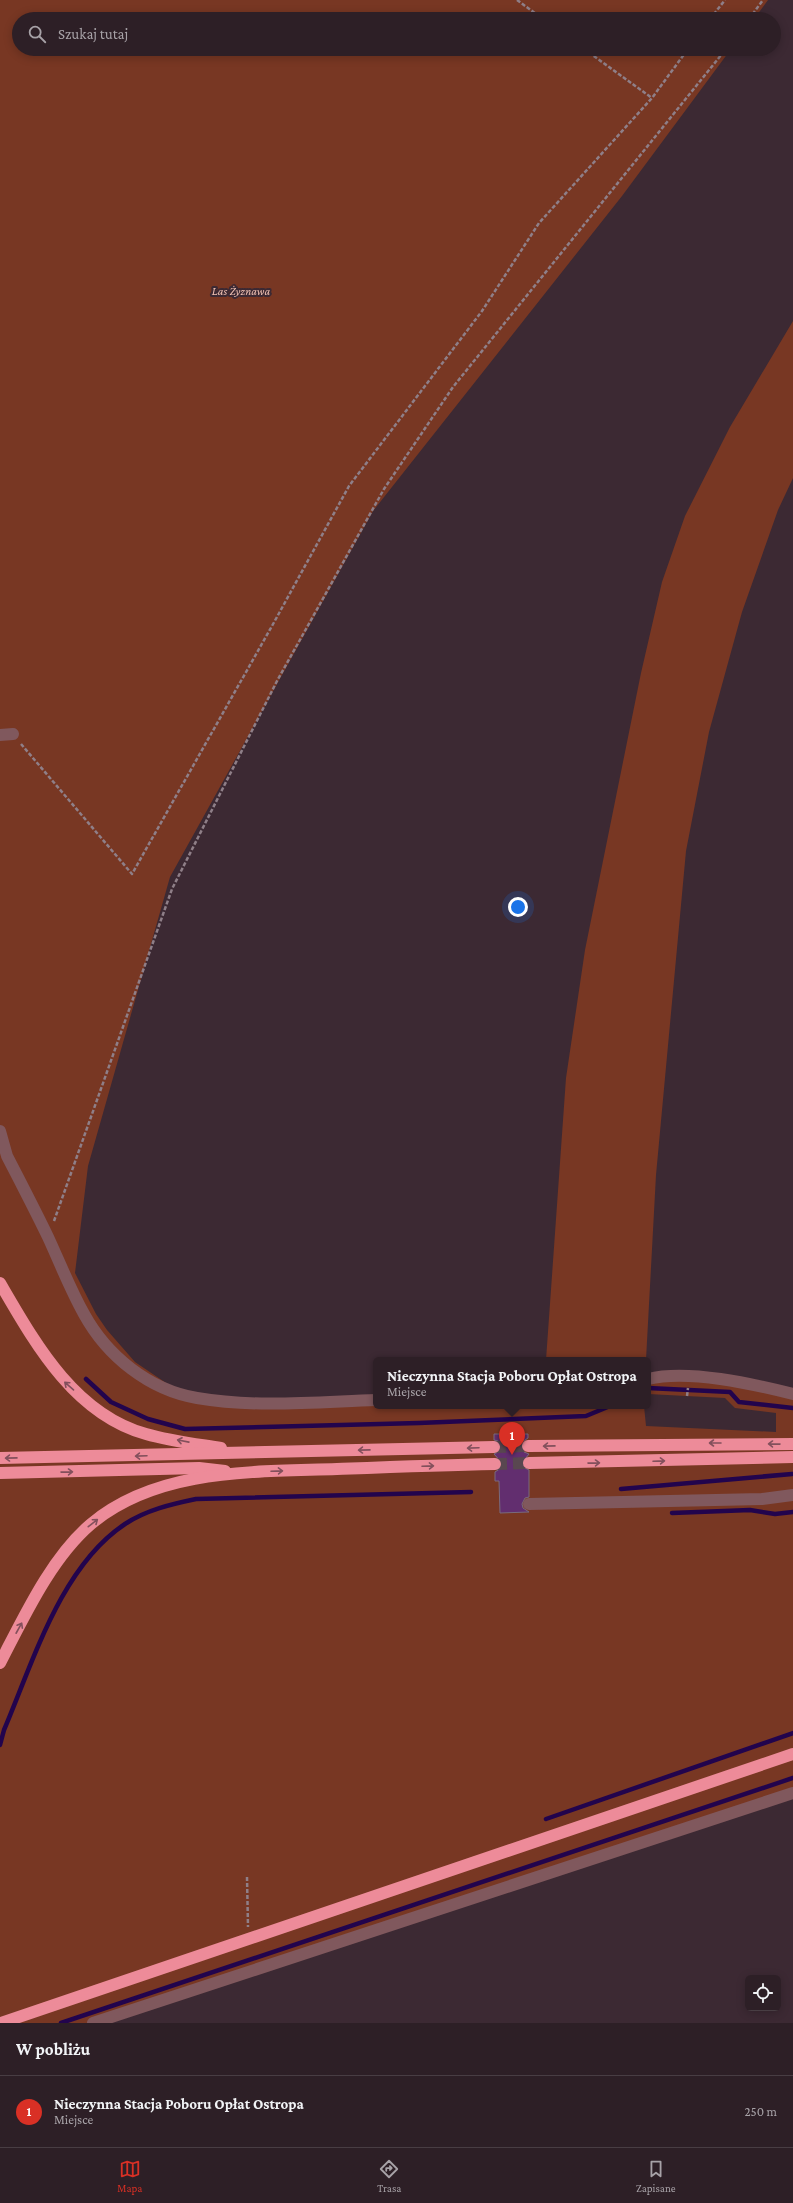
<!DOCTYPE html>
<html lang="pl">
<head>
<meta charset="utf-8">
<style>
	:root { --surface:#2d1f26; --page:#35272e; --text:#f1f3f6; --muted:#a7a2a7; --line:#483d43; --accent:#d93025 }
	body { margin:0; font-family:"Crimson Pro",serif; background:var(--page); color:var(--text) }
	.controls { position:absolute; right:12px; bottom:12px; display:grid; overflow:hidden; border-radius:6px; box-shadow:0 2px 10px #0003 }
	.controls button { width:36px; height:36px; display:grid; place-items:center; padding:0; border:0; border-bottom:1px solid var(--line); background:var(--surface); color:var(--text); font:20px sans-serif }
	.you { position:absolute; left:518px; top:907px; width:14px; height:14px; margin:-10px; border:3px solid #fff; border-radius:50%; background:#1a73e8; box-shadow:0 0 0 6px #1a73e833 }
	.badge { display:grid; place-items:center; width:26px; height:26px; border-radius:50%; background:var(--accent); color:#fff; font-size:13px; font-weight:700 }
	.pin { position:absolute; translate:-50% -33px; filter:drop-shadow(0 1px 2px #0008) }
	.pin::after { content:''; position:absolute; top:21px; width:14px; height:12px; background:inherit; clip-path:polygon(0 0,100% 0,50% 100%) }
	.popup { position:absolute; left:373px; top:1357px; width:278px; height:52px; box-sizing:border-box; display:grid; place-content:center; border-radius:6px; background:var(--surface); filter:drop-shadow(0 1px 3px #0005); font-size:13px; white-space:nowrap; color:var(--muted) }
	.popup b { font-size:15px; color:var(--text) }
	.popup::after { content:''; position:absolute; left:50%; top:100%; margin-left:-8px; border:8px solid transparent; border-top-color:var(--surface) }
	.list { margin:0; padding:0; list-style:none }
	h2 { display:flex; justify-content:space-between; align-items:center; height:52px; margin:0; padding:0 16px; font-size:17px }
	h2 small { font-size:13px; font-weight:400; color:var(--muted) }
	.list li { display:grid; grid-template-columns:26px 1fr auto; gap:12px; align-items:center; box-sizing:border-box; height:72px; padding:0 16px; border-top:1px solid var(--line) }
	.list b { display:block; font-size:15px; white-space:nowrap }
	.list p { margin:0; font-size:13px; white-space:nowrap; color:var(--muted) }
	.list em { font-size:13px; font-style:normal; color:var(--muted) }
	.icon { flex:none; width:22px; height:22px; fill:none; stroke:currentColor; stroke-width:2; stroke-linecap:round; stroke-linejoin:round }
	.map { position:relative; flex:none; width:793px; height:2023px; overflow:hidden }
	.search { position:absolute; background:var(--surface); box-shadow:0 2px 10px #0003; left:12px; right:12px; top:12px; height:44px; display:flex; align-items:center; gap:10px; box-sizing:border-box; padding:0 14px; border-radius:22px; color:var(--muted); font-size:15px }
	.sheet { height:124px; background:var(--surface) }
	nav { display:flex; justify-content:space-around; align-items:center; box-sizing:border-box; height:56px; border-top:1px solid var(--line); background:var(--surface); font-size:11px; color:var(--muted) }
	nav a { display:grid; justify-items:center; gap:2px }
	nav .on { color:var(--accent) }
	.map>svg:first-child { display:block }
	.green { fill:#783723 }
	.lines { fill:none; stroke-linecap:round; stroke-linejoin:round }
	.stream { stroke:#22044d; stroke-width:4.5 }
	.building { fill:#622e6f; stroke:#796b7d }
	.highway-tunnel { stroke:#594750; stroke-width:12; stroke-dasharray:12 6; stroke-linecap:butt }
	.path { stroke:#8f7f88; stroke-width:2.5; stroke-dasharray:4 2; stroke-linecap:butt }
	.minor { stroke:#80585d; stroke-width:12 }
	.highway { stroke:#ed8b99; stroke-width:12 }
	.oneway { stroke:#83505c }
	.labels { text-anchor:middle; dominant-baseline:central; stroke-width:4; stroke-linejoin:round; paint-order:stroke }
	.park-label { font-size:12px; font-style:italic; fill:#f1c1b2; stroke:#3c2933 }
</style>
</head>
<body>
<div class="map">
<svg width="793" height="2023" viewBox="0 0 793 2023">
	<rect width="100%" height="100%" fill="#3c2933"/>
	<!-- green -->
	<g class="green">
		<path d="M 0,0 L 768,0 L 754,19 L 19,19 L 19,49 L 731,49 L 622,196 L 373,511 L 170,877 L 88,1166 L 75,1273 L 96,1314 L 107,1330 L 135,1362 L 169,1385 L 200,1396 L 376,1406 L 644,1406 L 646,1426 L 776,1432 L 776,1413 L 735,1408 L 725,1398 L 648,1394 L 648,1379 L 661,1376 L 793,1394 L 793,1793 L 93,2023 L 0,2023 Z"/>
		<path d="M 793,321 L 793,478 L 778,510 L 742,612 L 709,732 L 686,851 L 656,1175 L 646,1360 L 546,1360 L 566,1078 L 585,950 L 641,673 L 662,582 L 685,516 L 730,427 Z"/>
	</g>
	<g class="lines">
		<!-- stream -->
		<g class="stream">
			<path d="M 86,1379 L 111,1402 L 148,1419 L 185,1429 L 419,1423 L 586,1416 L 610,1406"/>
			<path d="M 648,1388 L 730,1392 L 739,1402 L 793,1408"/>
			<path d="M 621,1489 L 792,1474"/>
			<path d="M 672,1513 L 750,1510 L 775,1514 L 793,1512"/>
			<path d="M 0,1745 L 4,1730 C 33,1662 61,1566 125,1524 C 146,1510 172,1504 196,1499 L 471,1492"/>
			<path d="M 546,1819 L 793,1733"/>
			<path d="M 61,2023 L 793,1778"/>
		</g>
	</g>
	<!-- building -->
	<path class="building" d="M 494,1434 L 528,1434 L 528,1438 L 522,1442 L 521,1446 L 524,1452 L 529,1454 L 522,1463 L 523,1467 L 529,1470 L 529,1497 L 525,1498 L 522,1504 L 523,1508 L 529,1512 L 500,1513 L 499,1481 L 495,1481 L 495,1472 L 501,1468 L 502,1463 L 494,1454 L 500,1451 L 501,1446 L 498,1441 L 494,1440 Z"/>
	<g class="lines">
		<!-- highway-tunnel -->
		<g class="highway-tunnel">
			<path d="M 494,1447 L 528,1446"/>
			<path d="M 495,1464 L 529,1463"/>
		</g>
		<!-- path -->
		<g class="path">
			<path d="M 517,0 L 543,19"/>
			<path d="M 710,19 L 725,0"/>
			<path d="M 749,19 L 763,0"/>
			<path d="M 584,49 L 652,98"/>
			<path d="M 21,744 L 132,874 L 272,626 L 349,486 L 482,311 L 539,223 L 652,98 L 688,49"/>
			<path d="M 54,1221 L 172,889 L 277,681 L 384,489 L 453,387 L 726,49"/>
			<path d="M 687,1396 L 688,1388"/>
			<path d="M 247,1877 L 248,1927"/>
		</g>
		<!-- minor -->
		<g class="minor">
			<path d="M 0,735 L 13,734"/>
			<path d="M 0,1131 L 7,1156 C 21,1183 35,1210 48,1237 C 60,1263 70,1289 84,1314 C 107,1356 149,1390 197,1398 C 256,1408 317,1402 376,1400"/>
			<path d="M 648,1379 C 688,1369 753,1384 793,1394"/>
			<path d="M 529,1504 L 762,1499 L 793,1495"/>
			<path d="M 93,2023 L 793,1793"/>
		</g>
		<!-- highway -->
		<g class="highway">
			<path d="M 0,1283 C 35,1343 74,1414 146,1434 C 170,1441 196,1444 221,1448"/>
			<path d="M 528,1446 L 793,1444"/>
			<path d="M 0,1458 L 494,1447"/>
			<path d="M 529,1463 L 793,1457"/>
			<path d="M 0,1473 L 199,1468 L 225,1471"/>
			<path d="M 0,1663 C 24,1617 51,1558 91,1524 C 158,1468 255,1472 337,1469 C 390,1467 442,1465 495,1464"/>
			<path d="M 1,2023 L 793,1754"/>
		</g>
	</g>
	<!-- one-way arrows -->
	<defs><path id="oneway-shaft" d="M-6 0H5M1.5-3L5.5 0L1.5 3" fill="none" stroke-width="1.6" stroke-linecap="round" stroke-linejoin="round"/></defs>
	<g class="oneway">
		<use href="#oneway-shaft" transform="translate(69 1386) rotate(-139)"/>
		<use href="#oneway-shaft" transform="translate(183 1441) rotate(-169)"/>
		<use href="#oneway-shaft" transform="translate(715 1443) rotate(180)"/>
		<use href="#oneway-shaft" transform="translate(774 1444) rotate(-179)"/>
		<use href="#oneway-shaft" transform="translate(549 1446) rotate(179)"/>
		<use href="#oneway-shaft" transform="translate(473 1448) rotate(178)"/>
		<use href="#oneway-shaft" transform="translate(364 1450) rotate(179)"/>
		<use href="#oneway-shaft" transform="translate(141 1456) rotate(178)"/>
		<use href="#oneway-shaft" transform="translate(11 1458) rotate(179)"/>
		<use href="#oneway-shaft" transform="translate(659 1461) rotate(-2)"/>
		<use href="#oneway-shaft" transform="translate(594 1463) rotate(-1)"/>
		<use href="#oneway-shaft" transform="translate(428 1466) rotate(-2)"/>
		<use href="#oneway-shaft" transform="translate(277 1471) rotate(-2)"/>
		<use href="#oneway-shaft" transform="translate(67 1472) rotate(-1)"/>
		<use href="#oneway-shaft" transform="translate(93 1523) rotate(-38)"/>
		<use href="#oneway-shaft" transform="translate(19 1628) rotate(-61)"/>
	</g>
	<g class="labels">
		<!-- park labels -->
		<g class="park-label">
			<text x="241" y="291">Las Żyznawa</text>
		</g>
	</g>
</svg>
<div class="controls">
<button><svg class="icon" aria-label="locate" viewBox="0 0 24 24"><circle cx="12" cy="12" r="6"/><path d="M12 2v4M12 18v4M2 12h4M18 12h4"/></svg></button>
</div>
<div class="you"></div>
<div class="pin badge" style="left:512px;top:1455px">1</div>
<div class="popup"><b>Nieczynna Stacja Poboru Opłat Ostropa</b>Miejsce</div>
<div class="search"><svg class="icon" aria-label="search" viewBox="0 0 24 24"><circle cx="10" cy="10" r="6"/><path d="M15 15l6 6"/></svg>Szukaj tutaj</div>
</div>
<section class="sheet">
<h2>W pobliżu<small></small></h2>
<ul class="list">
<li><span class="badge">1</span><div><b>Nieczynna Stacja Poboru Opłat Ostropa</b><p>Miejsce</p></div><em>250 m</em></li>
</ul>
</section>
<nav>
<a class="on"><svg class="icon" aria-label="map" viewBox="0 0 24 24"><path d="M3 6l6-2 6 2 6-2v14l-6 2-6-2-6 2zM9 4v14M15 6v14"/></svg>Mapa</a>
<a><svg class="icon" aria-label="directions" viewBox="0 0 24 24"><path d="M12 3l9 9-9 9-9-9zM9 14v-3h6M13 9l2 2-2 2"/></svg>Trasa</a>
<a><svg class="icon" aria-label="saved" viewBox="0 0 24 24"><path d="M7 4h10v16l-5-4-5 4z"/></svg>Zapisane</a>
</nav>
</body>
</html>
